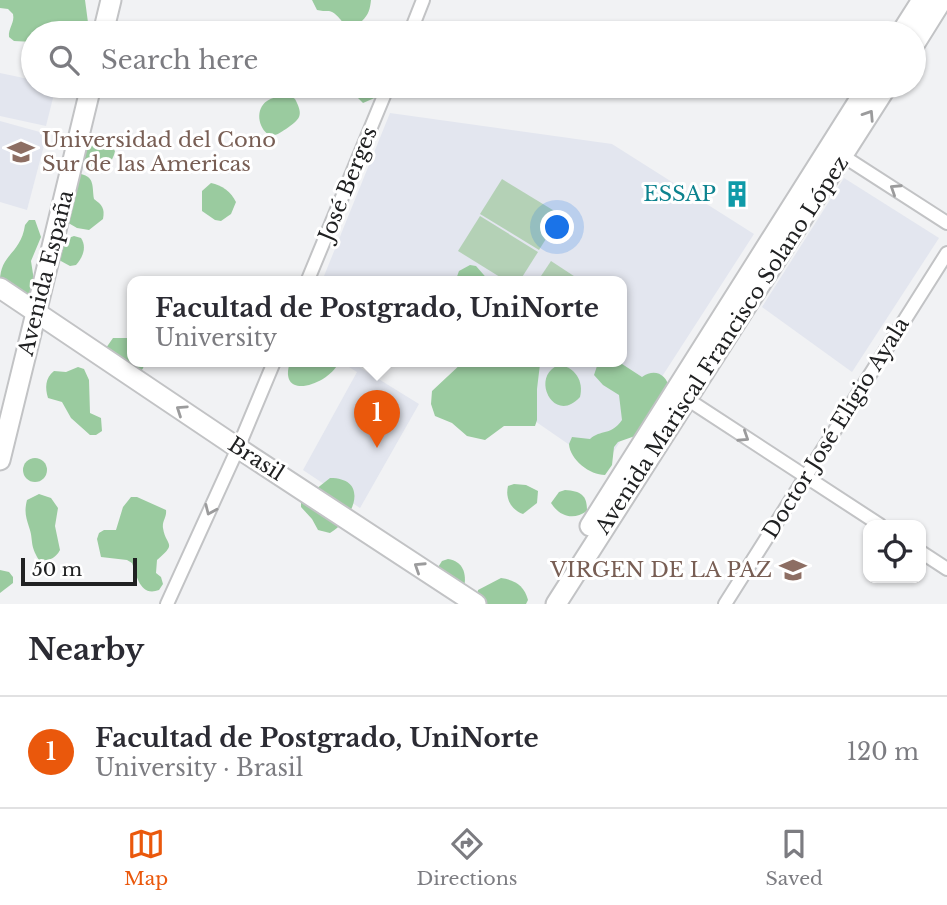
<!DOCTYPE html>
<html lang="en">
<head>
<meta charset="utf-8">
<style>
	:root { --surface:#fff; --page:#f7f7f7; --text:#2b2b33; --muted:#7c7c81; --line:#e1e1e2; --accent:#ea580c }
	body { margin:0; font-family:"Libre Baskerville",serif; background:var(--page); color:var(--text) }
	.controls { position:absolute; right:21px; bottom:21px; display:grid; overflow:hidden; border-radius:14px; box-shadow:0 2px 5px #0004 }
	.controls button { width:63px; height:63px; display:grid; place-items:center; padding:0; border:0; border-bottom:2px solid var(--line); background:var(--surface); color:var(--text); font:35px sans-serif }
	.scale { position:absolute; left:21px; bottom:18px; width:116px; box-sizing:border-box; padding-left:7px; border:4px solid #202122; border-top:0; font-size:19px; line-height:24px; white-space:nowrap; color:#202122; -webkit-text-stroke:5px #fff; paint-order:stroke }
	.you { position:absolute; left:558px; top:228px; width:24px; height:24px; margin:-18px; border:5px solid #fff; border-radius:50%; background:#1a73e8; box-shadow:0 0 0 10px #1a73e833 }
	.badge { display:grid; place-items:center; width:46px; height:46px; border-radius:50%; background:var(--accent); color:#fff; font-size:23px; font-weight:700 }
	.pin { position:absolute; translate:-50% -58px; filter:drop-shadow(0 2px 4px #0008) }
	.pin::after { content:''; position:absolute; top:37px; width:24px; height:21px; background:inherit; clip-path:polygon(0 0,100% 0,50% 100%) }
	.popup { position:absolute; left:127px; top:276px; width:500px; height:91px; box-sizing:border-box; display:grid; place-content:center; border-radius:14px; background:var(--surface); filter:drop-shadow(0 2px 5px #0005); font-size:23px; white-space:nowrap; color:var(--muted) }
	.popup b { font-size:26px; color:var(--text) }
	.popup::after { content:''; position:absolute; left:50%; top:100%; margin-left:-14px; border:14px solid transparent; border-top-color:var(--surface) }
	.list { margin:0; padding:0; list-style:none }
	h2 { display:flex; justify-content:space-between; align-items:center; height:91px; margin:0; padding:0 28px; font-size:30px }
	h2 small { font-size:23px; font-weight:400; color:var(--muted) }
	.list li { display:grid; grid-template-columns:46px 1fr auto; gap:21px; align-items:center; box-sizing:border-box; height:112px; padding:0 28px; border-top:2px solid var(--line) }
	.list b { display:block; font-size:26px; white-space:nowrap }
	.list p { margin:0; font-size:23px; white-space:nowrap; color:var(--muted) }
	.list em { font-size:23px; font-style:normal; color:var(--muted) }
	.icon { flex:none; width:38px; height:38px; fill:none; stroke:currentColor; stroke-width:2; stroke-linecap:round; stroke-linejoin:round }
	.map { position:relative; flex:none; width:947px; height:604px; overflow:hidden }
	.search { position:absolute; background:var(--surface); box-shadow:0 2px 5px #0004; left:21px; right:21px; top:21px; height:77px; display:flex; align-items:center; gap:18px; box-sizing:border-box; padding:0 24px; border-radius:38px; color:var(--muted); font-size:26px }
	.sheet { height:203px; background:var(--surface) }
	nav { display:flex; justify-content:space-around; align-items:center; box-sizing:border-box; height:98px; border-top:2px solid var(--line); background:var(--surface); font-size:19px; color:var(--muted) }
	nav a { display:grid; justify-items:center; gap:4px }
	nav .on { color:var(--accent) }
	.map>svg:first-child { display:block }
	.built { fill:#e3e6ef }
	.green { fill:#b4d1b6 }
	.forest { fill:#9acb9f }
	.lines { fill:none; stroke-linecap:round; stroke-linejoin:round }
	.minor-casing { stroke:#c2c3c5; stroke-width:16 }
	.primary-casing { stroke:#c2c3c5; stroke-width:23 }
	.trunk-casing { stroke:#c2c3c5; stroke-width:23 }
	.minor { stroke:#fff; stroke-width:12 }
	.primary { stroke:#fff; stroke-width:19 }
	.trunk { stroke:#fff; stroke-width:19 }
	.oneway { stroke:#9b9b9c }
	.labels { text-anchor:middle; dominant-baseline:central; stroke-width:6; stroke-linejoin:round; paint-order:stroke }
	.education-label { font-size:21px; fill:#785e54; stroke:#fff; text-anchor:start }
	.street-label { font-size:21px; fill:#202122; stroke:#fff }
	.culture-label { font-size:21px; fill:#0d838f; stroke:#fff; text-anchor:end }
</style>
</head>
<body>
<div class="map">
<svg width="947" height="604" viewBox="0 0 947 604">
	<rect width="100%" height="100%" fill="#f1f2f4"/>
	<!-- built -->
	<g class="built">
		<path d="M 0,73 L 33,80 L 33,86 L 56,86 L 46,126 L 0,116 Z"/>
		<path d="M 390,113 L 612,144 L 754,234 L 603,468 L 449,362 L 622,362 L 622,282 L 332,282 L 324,276 Z"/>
		<path d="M 0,121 L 47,134 L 27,210 L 0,202 Z"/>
		<path d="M 844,178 L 939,238 L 852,372 L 762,307 Z"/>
		<path d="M 341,362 L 351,362 L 419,404 L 360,508 L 303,470 L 357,372 Z"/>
	</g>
	<!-- green -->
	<g class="green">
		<path d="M 502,179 L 561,215 L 539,250 L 480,214 Z"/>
		<path d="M 480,216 L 538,252 L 519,282 L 508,282 L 458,251 Z"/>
		<path d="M 551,261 L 583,282 L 537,282 Z"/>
	</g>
	<!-- forest -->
	<g class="forest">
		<path d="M 0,0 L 85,0 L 89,30 L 88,33 L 33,33 L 33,42 L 14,41 L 9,37 C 8,28 15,23 13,14 L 8,9 L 0,8 Z"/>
		<path d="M 312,0 L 371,0 C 370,9 369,14 362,21 C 344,38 343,14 329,11 C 325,11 321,11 317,10 Z"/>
		<path d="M 354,86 L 388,86 L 379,96 L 363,103 L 355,95 Z"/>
		<path d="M 283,95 L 289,95 L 295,99 C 304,116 300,119 286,129 C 279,133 277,136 269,135 C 258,128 255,109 267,101 C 271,98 278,97 283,95 Z"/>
		<path d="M 102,140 L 107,141 L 115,151 C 113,162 105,170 94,170 L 81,161 L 83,143 Z"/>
		<path d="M 81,174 C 95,177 92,187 94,199 C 102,205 105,208 103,219 L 89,230 L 77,228 L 65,221 L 76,177 Z"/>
		<path d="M 211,183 C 222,185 231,192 236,202 L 231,214 L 221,221 L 215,220 L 202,211 L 202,191 Z"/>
		<path d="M 29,220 L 35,220 L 41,237 L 31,261 L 35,287 L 31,292 L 25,294 L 0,281 C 0,254 21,254 25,225 Z"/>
		<path d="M 74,236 L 81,238 C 87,247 83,257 76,265 L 70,266 L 59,260 C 58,249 63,239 74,236 Z"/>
		<path d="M 470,265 L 476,266 L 490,282 L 455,282 L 459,271 Z"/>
		<path d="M 113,338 L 132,338 L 132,362 L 146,362 L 141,372 L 106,348 Z"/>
		<path d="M 290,362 L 339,362 C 329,385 277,402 290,362 Z"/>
		<path d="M 463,362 L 538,362 L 540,364 L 537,389 L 537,420 L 535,426 L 504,426 L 485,440 L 467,436 L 452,423 L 435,416 L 431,404 L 432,391 Z"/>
		<path d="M 615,362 L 622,364 L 642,377 C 655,368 666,374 670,389 L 635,436 L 618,442 L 614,447 L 612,465 L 605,475 C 590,475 570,460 569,444 L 572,437 L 590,439 C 601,429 611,436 622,420 L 619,395 L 603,385 L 594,375 L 598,363 Z"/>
		<path d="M 559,365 C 575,367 584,381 580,397 C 554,426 529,376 559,365 Z"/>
		<path d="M 78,367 L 84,369 L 89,380 L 90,413 L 101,418 L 102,431 L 96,435 L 90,435 L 71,418 L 62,402 L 48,398 C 45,388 45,378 54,371 L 66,372 Z"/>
		<circle cx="35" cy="470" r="12"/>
		<path d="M 330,478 C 371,478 353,520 330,533 L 318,530 L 312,519 L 301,507 L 301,501 Z"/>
		<path d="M 514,484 L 526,485 L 538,491 L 537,503 L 523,514 C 511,510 505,498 508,486 Z"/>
		<path d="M 565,490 C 581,491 587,495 587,511 C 573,521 559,516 551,503 L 559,492 Z"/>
		<path d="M 39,494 L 51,498 L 58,508 L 55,526 L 60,550 C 55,559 49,561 39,560 C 29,544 34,541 29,527 C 26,517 24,512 27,500 Z"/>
		<path d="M 131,497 L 137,497 L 166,510 C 167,517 162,521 163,528 C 166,547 178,542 157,560 L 156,573 L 161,577 L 163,584 L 159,590 C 140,597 137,576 132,563 L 127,560 L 101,557 L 97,539 L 99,533 L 104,530 L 116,530 L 123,507 Z"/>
		<path d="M 448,559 C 463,561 467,574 464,587 L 435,572 L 442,561 Z"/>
		<path d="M 0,570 L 9,572 L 13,577 L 13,583 L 0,593 Z"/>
		<path d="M 501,578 C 515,580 524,585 528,600 L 526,604 L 476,604 L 478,590 Z"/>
	</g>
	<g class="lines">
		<defs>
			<g id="minor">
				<path d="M 410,33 L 423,0"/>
				<path d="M 843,156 L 947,223"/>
				<path d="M 307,282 L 388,86"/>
				<path d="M 687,399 L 880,525"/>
				<path d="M 921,552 L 947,569"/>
				<path d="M 167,604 L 238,448 L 274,362"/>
				<path d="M 725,604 L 947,253"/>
			</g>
			<g id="primary">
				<path d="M 103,33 L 111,0"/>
				<path d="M 36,313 L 91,86"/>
			</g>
			<g id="trunk">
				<path d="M 901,33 L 922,0"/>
				<path d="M 914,45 L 942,0"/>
				<path d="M 0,288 L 238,448 L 476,604"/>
				<path d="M 0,460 L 36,313"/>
				<path d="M 590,526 L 868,86"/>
				<path d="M 556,604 L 887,86"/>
			</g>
		</defs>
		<!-- minor casing -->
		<use href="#minor" class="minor-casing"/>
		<!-- primary casing -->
		<use href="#primary" class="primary-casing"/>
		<!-- trunk casing -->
		<use href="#trunk" class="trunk-casing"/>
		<!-- minor -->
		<use href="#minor" class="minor"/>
		<!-- primary -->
		<use href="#primary" class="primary"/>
		<!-- trunk -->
		<use href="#trunk" class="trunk"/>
	</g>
	<!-- one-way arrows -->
	<defs><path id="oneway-chevron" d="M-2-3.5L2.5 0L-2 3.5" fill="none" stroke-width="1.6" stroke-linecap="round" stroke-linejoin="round" transform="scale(1.75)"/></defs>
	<g class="oneway">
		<use href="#oneway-chevron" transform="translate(869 115) rotate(-57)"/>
		<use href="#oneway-chevron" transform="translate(895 189) rotate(-147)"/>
		<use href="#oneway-chevron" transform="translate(181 410) rotate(-146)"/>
		<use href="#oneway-chevron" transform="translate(744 437) rotate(33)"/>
		<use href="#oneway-chevron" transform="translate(210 510) rotate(114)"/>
		<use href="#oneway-chevron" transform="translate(419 567) rotate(-147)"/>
	</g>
	<!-- icons -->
	<defs>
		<symbol id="university-bare" viewBox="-9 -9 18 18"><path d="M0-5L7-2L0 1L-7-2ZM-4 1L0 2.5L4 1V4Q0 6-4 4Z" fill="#8d6e63" stroke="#fff" stroke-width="2.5" paint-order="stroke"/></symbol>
		<symbol id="building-bare" viewBox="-9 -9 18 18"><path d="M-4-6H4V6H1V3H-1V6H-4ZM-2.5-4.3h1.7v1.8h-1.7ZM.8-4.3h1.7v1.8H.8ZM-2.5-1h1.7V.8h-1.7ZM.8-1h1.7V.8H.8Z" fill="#0f9aa8" stroke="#fff" stroke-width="2.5" paint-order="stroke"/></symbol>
		<symbol id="school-bare" viewBox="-9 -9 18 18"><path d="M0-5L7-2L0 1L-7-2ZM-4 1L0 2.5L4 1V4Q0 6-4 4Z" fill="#8d6e63" stroke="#fff" stroke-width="2.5" paint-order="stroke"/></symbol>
	</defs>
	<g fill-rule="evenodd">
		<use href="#university-bare" x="2" y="133" width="38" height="38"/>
		<use href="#building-bare" x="718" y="175" width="38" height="38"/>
		<use href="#school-bare" x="774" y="551" width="38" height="38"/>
	</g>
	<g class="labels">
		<!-- education labels -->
		<g class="education-label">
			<text x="42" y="140">Universidad del Cono<tspan x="42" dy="24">Sur de las Americas</tspan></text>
			<text x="772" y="570" text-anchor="end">VIRGEN DE LA PAZ</text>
		</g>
		<!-- street labels -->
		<g class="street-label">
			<text transform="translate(348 184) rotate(-68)">José Berges</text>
			<text transform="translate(46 273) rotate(-76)">Avenida España</text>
			<text transform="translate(722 345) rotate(-57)">Avenida Mariscal Francisco Solano López</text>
			<text transform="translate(836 428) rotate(-58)">Doctor José Eligio Ayala</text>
			<text transform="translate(256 459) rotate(33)">Brasil</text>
		</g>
		<!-- culture labels -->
		<g class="culture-label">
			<text x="716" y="194">ESSAP</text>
		</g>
	</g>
</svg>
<div class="controls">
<button><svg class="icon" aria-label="locate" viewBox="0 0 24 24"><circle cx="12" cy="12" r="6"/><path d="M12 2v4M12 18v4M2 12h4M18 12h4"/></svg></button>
</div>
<div class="scale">50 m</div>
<div class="you"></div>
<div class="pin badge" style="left:377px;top:448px">1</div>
<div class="popup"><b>Facultad de Postgrado, UniNorte</b>University</div>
<div class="search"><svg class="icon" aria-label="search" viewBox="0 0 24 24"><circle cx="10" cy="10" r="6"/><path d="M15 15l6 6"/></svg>Search here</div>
</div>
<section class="sheet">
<h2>Nearby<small></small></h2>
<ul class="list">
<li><span class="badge">1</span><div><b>Facultad de Postgrado, UniNorte</b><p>University · Brasil</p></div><em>120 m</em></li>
</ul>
</section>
<nav>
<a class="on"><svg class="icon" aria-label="map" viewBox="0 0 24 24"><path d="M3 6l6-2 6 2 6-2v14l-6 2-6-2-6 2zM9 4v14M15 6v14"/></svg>Map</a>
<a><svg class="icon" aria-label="directions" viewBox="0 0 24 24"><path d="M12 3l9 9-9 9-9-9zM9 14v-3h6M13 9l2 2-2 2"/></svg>Directions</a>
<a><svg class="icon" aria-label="saved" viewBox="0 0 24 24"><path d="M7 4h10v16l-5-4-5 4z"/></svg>Saved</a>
</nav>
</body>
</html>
